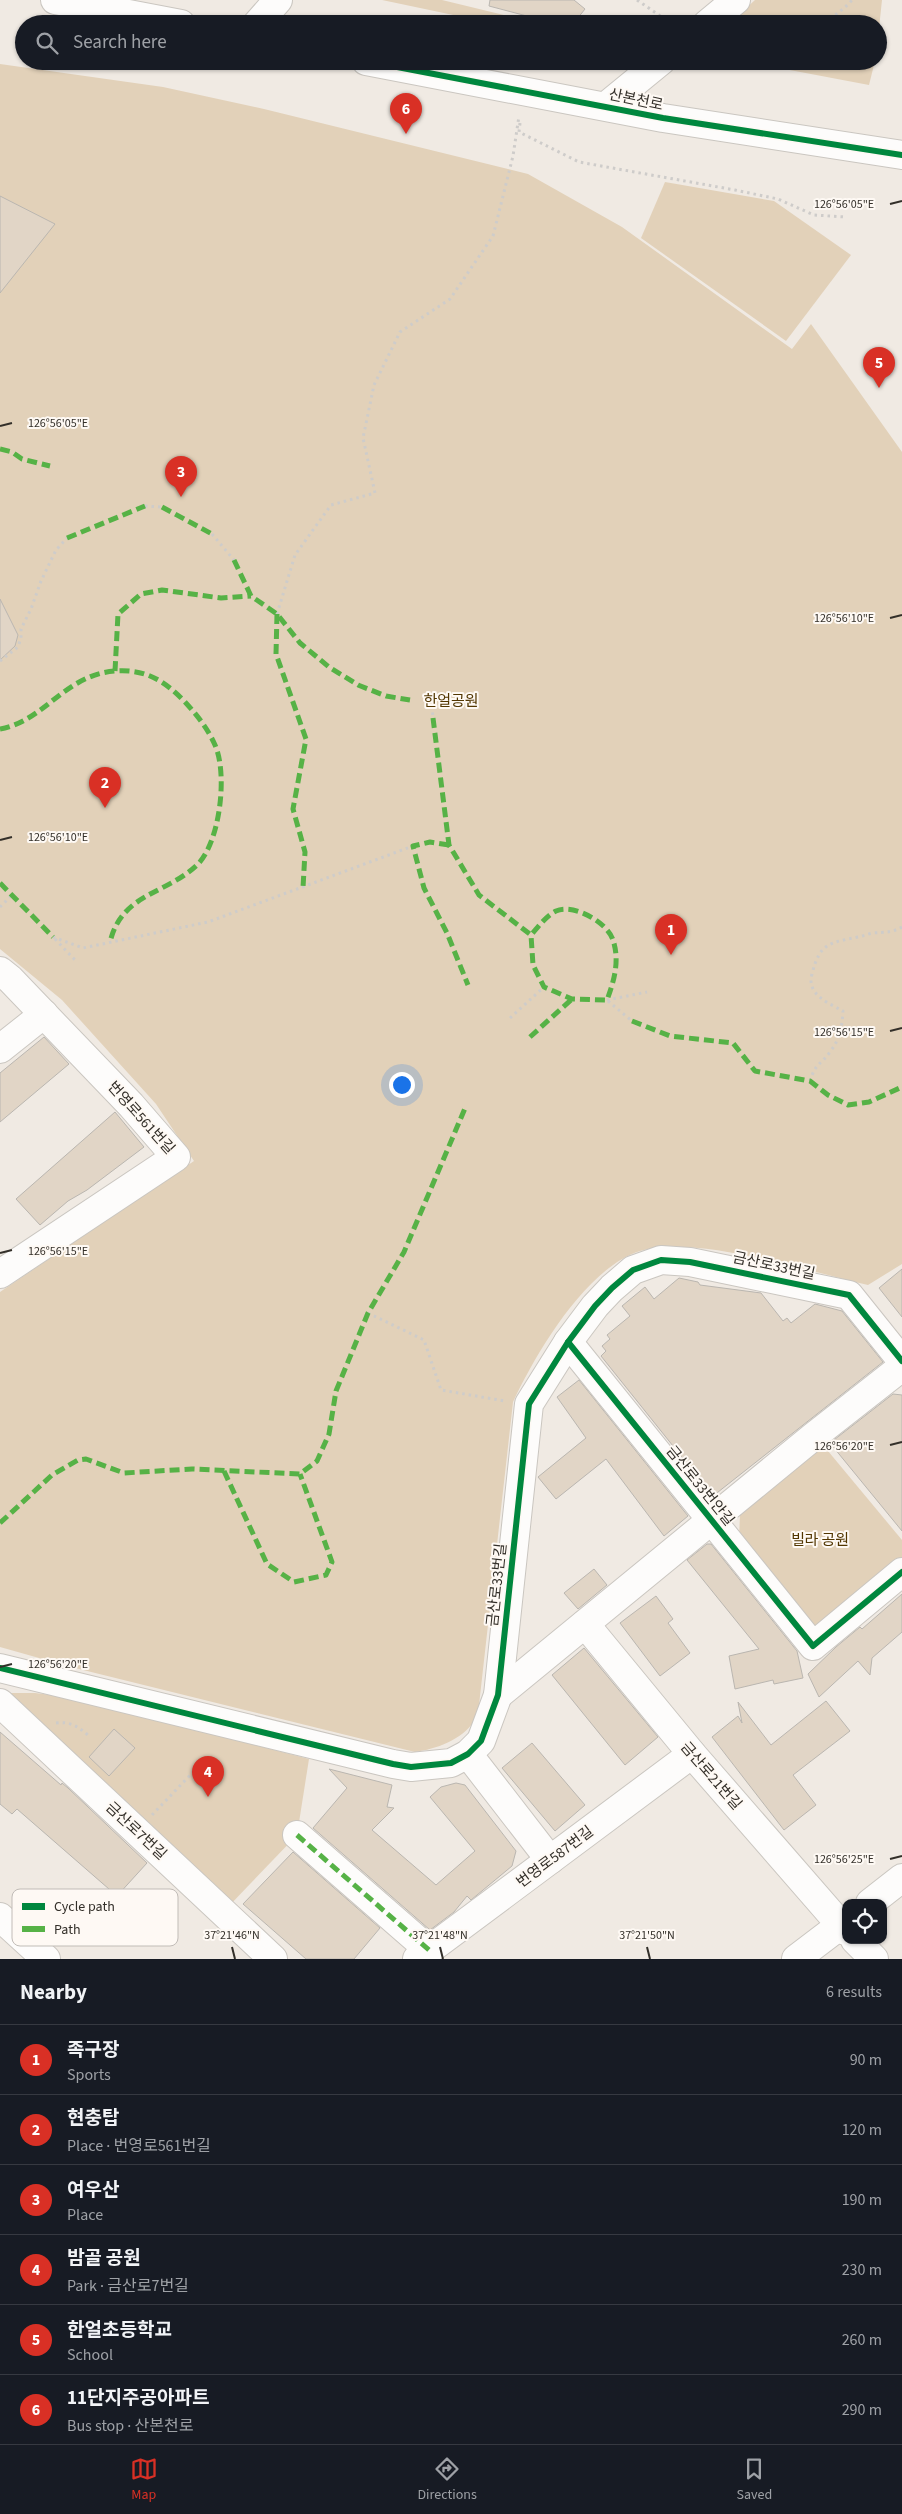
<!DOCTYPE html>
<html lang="en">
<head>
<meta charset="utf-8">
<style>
	:root { --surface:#171b24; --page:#20242c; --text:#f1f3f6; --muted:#9ea1a6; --line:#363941; --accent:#d93025 }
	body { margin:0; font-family:"Source Sans 3","Noto Sans KR",sans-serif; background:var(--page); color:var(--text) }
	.controls { position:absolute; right:15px; bottom:15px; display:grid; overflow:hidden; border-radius:10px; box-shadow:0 1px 4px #0004 }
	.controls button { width:45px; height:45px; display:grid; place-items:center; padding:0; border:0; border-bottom:1px solid var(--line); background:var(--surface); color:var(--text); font:25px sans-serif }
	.you { position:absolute; left:401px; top:1084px; width:18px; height:18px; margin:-12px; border:4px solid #fff; border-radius:50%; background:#1a73e8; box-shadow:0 0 0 8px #1a73e833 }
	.badge { display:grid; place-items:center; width:32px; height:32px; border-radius:50%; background:var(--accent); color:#fff; font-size:16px; font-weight:700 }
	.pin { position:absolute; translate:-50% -41px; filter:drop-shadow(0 1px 2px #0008) }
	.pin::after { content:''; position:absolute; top:26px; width:18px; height:15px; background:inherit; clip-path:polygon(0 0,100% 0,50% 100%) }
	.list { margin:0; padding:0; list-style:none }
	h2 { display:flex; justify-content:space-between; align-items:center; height:65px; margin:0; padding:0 20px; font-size:21px }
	h2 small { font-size:16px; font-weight:400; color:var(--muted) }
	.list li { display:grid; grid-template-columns:32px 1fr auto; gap:15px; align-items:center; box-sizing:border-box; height:70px; padding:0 20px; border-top:1px solid var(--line) }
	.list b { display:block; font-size:19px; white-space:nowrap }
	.list p { margin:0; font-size:16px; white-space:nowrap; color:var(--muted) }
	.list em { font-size:16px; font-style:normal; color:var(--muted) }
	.icon { flex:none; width:28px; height:28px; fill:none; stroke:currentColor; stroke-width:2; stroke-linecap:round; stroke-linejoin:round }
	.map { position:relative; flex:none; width:902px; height:1959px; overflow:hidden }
	.search { position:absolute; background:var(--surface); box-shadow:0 1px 4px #0004; left:15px; right:15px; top:15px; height:55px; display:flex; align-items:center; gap:12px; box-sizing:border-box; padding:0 18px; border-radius:28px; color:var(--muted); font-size:19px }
	.sheet { height:485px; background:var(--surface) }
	nav { display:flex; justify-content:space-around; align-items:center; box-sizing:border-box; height:70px; border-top:1px solid var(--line); background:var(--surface); font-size:14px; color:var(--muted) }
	nav a { display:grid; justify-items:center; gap:2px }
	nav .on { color:var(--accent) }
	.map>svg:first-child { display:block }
	.green { fill:#e2d1b9 }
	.building { fill:#e1d5c6; stroke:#bab6b0 }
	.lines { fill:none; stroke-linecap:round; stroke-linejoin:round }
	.minor-casing { stroke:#cac6c0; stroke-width:30 }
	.path { stroke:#ceccca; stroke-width:3; stroke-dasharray:2.5 4; stroke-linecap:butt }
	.minor { stroke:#fdfcfb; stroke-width:28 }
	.quiet { stroke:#56b246; stroke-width:5; stroke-dasharray:10 5; stroke-linecap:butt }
	.cycleway-casing { stroke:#fef9f4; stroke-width:9 }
	.cycleway { stroke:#00873e; stroke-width:6 }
	.ticks { fill:none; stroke:#332f29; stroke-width:2 }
	.labels { text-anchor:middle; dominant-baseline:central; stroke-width:4; stroke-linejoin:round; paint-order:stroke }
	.street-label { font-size:15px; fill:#332f29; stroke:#fef9f4 }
	.park-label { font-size:15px; fill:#523600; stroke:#fef9f4 }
	.key { fill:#fef9f4; stroke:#c1bcb7; stroke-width:1 }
	.key-label { font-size:14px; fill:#332f29 }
	.ticks-label { font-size:12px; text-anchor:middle; fill:#332f29; stroke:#fef9f4; stroke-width:4; stroke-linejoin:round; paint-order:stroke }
</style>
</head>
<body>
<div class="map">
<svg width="902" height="1959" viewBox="0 0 902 1959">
	<rect width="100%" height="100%" fill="#f0eae3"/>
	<!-- green -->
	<g class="green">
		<path d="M 382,0 L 442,0 L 541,24 L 496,24 Z"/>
		<path d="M 755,0 L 882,0 L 878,38 L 878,24 L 729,24 Z"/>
		<path d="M 742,61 L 875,61 L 869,85 Z"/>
		<path d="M 0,64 L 163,87 L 264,109 L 528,174 L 622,227 L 792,349 L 811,324 L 902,452 L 902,1264 L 868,1285 C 810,1272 696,1234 640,1251 C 586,1268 536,1353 513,1402 L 479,1705 C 477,1710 476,1717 474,1721 C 462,1740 436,1749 415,1752 L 71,1667 L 0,1647 L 0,1292 L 194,1161 L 156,1104 L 62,1000 L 0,949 Z"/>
		<path d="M 665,182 L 774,201 L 851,255 L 786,341 L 641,238 Z"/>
		<path d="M 823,1445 L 902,1540 L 902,1562 L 815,1633 L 739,1540 L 740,1514 Z"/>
		<path d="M 4,1693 L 35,1693 L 75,1698 L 309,1759 L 297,1835 L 228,1907 Z"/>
	</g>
	<!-- building -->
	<g class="building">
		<path d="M 490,0 L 574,0 L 585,9 L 573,24 L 557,24 L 489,6 Z"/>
		<path d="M 0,196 L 55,224 L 0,293 Z"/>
		<path d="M 0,599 L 18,635 L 15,646 L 0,660 Z"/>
		<path d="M 44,1037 L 69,1064 L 0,1122 L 0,1073 Z"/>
		<path d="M 115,1112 L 144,1147 L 87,1190 L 68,1201 L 40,1225 L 16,1199 Z"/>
		<path d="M 902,1269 L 902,1317 L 879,1288 Z"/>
		<path d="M 679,1278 L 698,1282 L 700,1285 L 761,1293 L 783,1321 L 787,1318 L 791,1323 L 815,1304 L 842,1311 L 883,1362 L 713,1496 L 601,1356 L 606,1351 L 602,1346 L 610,1339 L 607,1335 L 630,1316 L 622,1306 L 645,1287 L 654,1299 Z"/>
		<path d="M 579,1380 L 688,1516 L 664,1536 L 606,1459 L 556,1499 L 538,1477 L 586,1438 L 557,1397 Z"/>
		<path d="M 893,1394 L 902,1395 L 902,1531 L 830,1443 Z"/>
		<path d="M 707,1544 L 711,1544 L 797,1651 L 803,1678 L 774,1684 L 773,1680 L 735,1689 L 729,1656 L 759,1649 L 687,1560 Z"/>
		<path d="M 594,1569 L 607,1585 L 578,1609 L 564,1593 Z"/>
		<path d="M 902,1594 L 902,1632 L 872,1658 L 870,1675 L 858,1661 L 819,1697 L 808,1674 L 836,1647 L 860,1627 L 862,1629 Z"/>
		<path d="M 656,1596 L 673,1619 L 668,1623 L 690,1653 L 660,1676 L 620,1623 Z"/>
		<path d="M 584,1648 L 658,1737 L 625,1765 L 552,1675 Z"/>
		<path d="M 826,1701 L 850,1731 L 793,1775 L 816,1805 L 784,1830 L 712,1737 L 738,1716 L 742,1723 L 738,1702 L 771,1745 Z"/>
		<path d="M 114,1729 L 135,1748 L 109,1776 L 89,1757 Z"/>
		<path d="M 0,1732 L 61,1785 L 62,1783 L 68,1788 L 147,1863 L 117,1896 L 17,1809 L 12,1814 L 0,1804 Z"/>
		<path d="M 532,1743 L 585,1805 L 555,1831 L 502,1768 Z"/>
		<path d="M 329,1769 L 392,1785 L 387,1807 L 394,1808 L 372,1830 L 436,1885 L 475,1851 L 430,1797 L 441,1787 L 456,1783 L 465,1785 L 516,1851 L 512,1866 L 471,1900 L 467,1896 L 454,1912 L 430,1930 L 313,1828 L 347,1788 Z"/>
		<path d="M 293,1852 L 380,1928 L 354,1959 L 306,1959 L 243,1904 Z"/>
	</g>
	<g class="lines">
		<defs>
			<g id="minor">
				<path d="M 55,0 L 181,24"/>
				<path d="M 257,24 L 278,0"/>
				<path d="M 707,24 L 736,0"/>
				<path d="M 366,61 L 663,118 L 902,155"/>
				<path d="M 606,106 L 661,61"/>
				<path d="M 0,971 L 10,979 L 131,1105 L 176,1157 L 0,1274"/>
				<path d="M 0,1049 L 44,1014"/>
				<path d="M 568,1342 L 813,1646 L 902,1572"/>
				<path d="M 585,1624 L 692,1754 L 846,1931"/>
				<path d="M 0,1668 L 393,1764 L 411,1767 L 451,1763 L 468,1754 L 481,1741 L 498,1695 L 529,1404 L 568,1342 L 595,1306 L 612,1288 L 633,1270 L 661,1260 L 690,1262 L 849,1295 L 902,1361"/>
				<path d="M 498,1695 L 814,1436 L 902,1367"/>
				<path d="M 0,1703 L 273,1959"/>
				<path d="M 468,1754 L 550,1860"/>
				<path d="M 297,1835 L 429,1950"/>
				<path d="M 870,1903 L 902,1878"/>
				<path d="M 0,1917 L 46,1959"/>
				<path d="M 855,1940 L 874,1959"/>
				<path d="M 417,1959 L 692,1754"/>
				<path d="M 796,1959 L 846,1921"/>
			</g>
		</defs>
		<!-- minor casing -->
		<use href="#minor" class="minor-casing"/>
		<!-- path -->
		<g class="path">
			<path d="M 637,0 L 672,24"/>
			<path d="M 826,24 C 834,14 844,10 852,0"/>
			<path d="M 520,123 L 519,132 L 579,162 L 735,190 L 778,199 L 814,215 L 845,217"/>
			<path d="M 145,506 L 162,507"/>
			<path d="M 212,534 L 234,560"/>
			<path d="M 277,614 L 295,555 L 331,505 L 375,493 L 363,438 L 374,385 L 400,332 L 450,299 L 493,236 L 513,156 L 519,116"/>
			<path d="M 0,661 L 18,647 L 21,638 L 21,629 L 31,609 L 41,581 L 56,550 L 67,538"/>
			<path d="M 432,706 L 433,718"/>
			<path d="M 0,907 L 12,895"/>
			<path d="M 53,937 L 83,948 L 208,922 L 413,846"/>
			<path d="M 55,939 L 75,960"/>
			<path d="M 607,1000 L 647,992"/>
			<path d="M 608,1001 L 632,1021"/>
			<path d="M 510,1018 L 544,987"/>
			<path d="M 810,1081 C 816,1062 820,1066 830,1052 C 840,1039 842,1027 843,1011 C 828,1003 806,994 812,974 C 820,942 830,943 858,937 C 863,936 868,934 873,933 C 885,932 891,933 902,927"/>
			<path d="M 368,1313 L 424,1340 L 441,1390 L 505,1401"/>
			<path d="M 56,1723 C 70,1721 79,1727 89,1736"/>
			<path d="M 152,1815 L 196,1769"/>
		</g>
		<!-- minor -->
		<use href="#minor" class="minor"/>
		<!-- quiet -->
		<g class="quiet">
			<path d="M 0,449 L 12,452 L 22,459 L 50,466"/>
			<path d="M 162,507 L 212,534"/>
			<path d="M 67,538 L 145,506"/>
			<path d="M 234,560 L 251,596 L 277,614 L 300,643 L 329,667 L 358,685 L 386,696 L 410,700"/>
			<path d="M 277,614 L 276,654 L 306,739 L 293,809 L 305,852 L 303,888"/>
			<path d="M 115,671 L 118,614 L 141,594 L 162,590 L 221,598 L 251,596"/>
			<path d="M 433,718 L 449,845 L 479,895 L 531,935 L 533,965 L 544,987 L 572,999 L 607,1000 C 614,981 620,961 613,940 C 608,923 574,903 556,911 C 546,916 539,926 531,935"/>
			<path d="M 0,729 C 45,721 65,674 116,671 C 146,669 165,681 185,702 C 197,715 208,729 215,745 C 228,774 220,843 197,865 C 165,895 122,893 110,942"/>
			<path d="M 449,845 L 430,842 L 413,846 L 424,888 L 447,933 L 468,985"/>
			<path d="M 0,883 L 53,937"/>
			<path d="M 632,1021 L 670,1036 L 733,1043 L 755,1071 L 810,1081 L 828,1095 L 848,1105 L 869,1102 L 902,1087"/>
			<path d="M 530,1037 L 572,999"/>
			<path d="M 224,1471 L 267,1564 L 294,1582 L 326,1575 L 332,1562 L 300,1474"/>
			<path d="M 0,1523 L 52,1475 L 78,1460 L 86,1459 L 124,1473 L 192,1469 L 300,1474 L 317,1461 L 329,1434 L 336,1391 L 368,1313 L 404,1252 L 466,1106"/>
			<path d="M 297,1835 L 429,1950"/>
		</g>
		<defs>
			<g id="cycleway">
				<path d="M 366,61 L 663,118 L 902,155"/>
				<path d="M 568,1342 L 813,1646 L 902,1572"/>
				<path d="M 0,1668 L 393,1764 L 411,1767 L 451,1763 L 468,1754 L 481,1741 L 498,1695 L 529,1404 L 568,1342 L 595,1306 L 612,1288 L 633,1270 L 661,1260 L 690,1262 L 849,1295 L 902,1361"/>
			</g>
		</defs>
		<!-- cycleway casing -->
		<use href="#cycleway" class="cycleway-casing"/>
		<!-- cycleway -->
		<use href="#cycleway" class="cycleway"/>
	</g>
	<!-- ticks -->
	<path class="ticks" d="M 890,204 L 902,201M 0,426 L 12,423M 890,618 L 902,615M 0,840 L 12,837M 890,1031 L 902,1028M 0,1253 L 12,1250M 890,1445 L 902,1442M 0,1667 L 12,1664M 890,1859 L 902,1856M 232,1947 L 235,1959M 440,1947 L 443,1959M 647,1947 L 650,1959"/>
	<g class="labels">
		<!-- street labels -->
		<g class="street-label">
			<text transform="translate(636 100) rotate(12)">산본천로</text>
			<text transform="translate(141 1118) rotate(48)">번영로561번길</text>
			<text transform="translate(774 1266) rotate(12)">금산로33번길</text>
			<text transform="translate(700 1486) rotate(51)">금산로33번안길</text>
			<text transform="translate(497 1585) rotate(-84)">금산로33번길</text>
			<text transform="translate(711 1776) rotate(49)">금산로21번길</text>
			<text transform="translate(136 1831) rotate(43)">금산로7번길</text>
			<text transform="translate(555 1857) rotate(-37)">번영로587번길</text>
		</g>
		<!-- park labels -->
		<g class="park-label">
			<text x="451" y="701">한얼공원</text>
			<text x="820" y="1540">빌라 공원</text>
		</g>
	</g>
	<!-- legend -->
	<rect x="12" y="1889" width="166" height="57" rx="8" class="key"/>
	<rect x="22" y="1903" width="23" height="7" fill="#00873e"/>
	<rect x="22" y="1926" width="23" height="6" fill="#56b246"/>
	<g class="key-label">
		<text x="54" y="1911">Cycle path</text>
		<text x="54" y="1934">Path</text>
	</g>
	<g class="ticks-label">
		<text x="844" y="208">126°56'05"E</text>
		<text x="58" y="427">126°56'05"E</text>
		<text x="844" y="622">126°56'10"E</text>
		<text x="58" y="841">126°56'10"E</text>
		<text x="844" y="1036">126°56'15"E</text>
		<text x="58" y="1255">126°56'15"E</text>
		<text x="844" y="1450">126°56'20"E</text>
		<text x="58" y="1668">126°56'20"E</text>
		<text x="844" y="1863">126°56'25"E</text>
		<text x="232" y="1939">37°21'46"N</text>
		<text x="440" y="1939">37°21'48"N</text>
		<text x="647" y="1939">37°21'50"N</text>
	</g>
</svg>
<div class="controls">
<button><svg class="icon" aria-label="locate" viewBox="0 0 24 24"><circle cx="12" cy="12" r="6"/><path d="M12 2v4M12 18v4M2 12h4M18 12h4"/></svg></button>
</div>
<div class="you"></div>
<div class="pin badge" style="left:671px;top:955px">1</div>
<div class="pin badge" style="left:105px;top:808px">2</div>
<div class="pin badge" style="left:181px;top:497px">3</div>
<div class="pin badge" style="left:208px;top:1797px">4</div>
<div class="pin badge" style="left:879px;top:388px">5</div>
<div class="pin badge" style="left:406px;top:134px">6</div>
<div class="search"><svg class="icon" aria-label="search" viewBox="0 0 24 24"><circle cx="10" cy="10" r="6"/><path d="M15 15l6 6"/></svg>Search here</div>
</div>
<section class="sheet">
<h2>Nearby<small>6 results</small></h2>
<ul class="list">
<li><span class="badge">1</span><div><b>족구장</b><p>Sports</p></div><em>90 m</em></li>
<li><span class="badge">2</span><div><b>현충탑</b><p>Place · 번영로561번길</p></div><em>120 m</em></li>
<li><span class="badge">3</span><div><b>여우산</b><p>Place</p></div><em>190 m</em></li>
<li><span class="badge">4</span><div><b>밤골 공원</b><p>Park · 금산로7번길</p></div><em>230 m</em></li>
<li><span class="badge">5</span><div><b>한얼초등학교</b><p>School</p></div><em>260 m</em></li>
<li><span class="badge">6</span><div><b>11단지주공아파트</b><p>Bus stop · 산본천로</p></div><em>290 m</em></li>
</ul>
</section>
<nav>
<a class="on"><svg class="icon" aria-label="map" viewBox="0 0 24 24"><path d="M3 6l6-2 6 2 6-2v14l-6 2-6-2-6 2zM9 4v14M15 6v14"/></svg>Map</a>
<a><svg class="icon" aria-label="directions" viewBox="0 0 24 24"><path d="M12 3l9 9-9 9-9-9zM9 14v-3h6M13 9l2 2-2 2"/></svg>Directions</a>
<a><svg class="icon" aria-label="saved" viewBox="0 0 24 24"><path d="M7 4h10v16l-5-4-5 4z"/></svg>Saved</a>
</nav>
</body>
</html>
